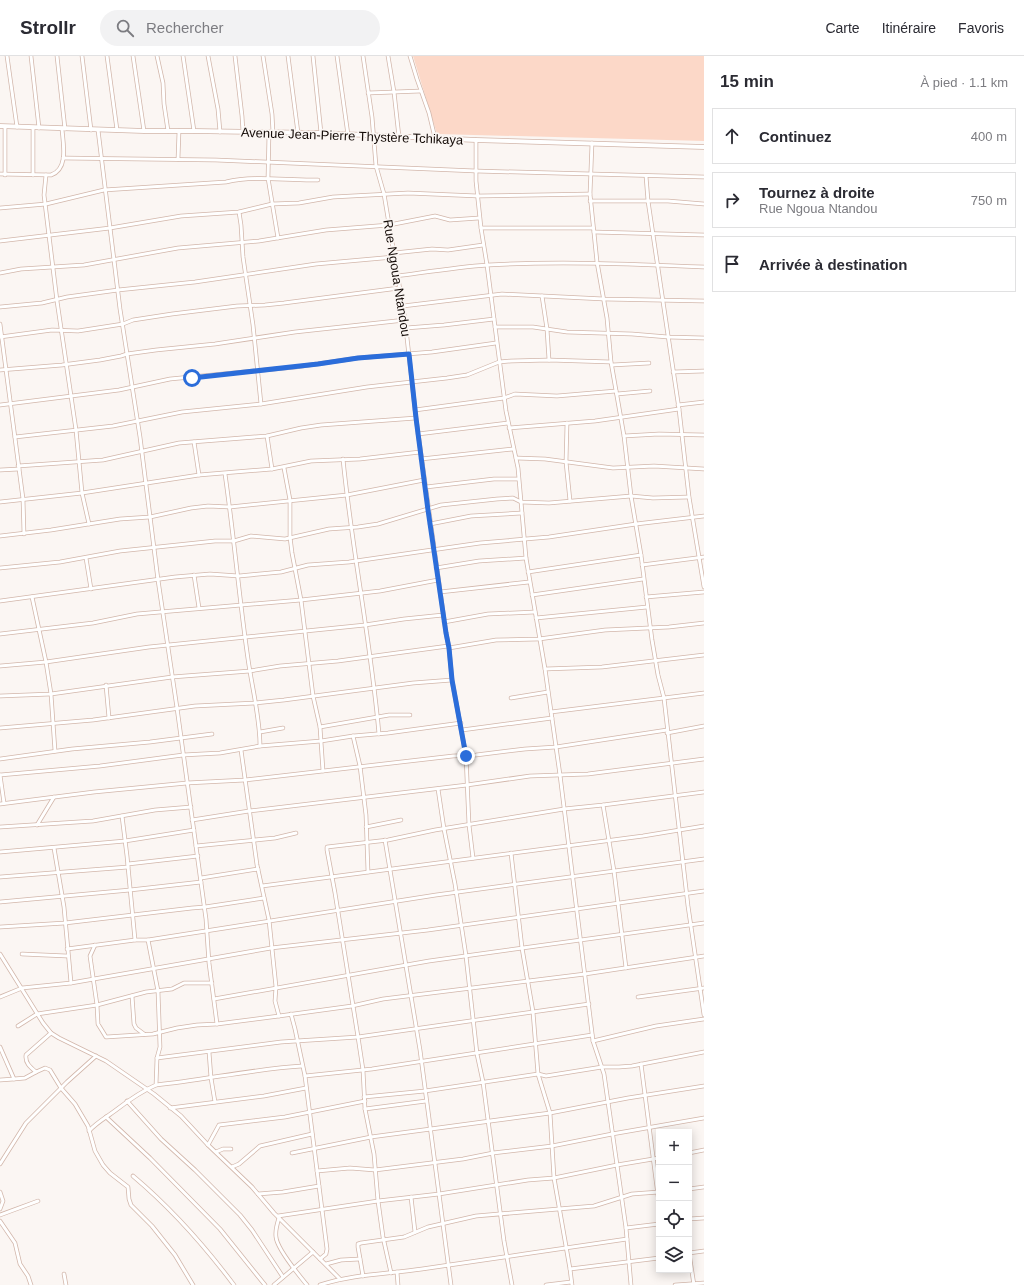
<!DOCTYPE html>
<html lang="fr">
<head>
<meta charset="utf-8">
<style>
	:root { --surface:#fff; --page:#f2f2f3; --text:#2b2b33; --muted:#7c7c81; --line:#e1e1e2 }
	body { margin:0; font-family:Arial,sans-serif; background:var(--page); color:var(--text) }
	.controls { position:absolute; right:12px; bottom:12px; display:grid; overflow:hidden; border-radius:0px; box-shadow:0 2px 10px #0003 }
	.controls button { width:36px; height:36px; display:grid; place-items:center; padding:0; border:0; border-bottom:1px solid var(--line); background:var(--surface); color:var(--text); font:20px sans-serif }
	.stop { position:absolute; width:12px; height:12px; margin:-9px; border:3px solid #2b6dda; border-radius:50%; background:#fff }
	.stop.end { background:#2b6dda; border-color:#fff; box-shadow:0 1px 4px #0008 }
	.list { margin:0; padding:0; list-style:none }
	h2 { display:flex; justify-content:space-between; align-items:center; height:52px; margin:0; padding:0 16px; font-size:17px }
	h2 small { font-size:13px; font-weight:400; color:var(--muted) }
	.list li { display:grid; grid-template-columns:26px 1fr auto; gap:12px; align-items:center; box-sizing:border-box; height:56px; margin:0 8px 8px; padding:0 8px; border:1px solid var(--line); border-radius:0px }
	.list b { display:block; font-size:15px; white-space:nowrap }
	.list p { margin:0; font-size:13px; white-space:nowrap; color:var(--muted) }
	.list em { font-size:13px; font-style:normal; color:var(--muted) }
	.icon { flex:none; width:22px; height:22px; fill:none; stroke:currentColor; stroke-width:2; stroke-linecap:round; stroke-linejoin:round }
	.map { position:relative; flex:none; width:704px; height:1229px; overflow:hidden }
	header { display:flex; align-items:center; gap:24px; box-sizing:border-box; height:56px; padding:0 20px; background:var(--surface); border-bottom:1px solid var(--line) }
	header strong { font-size:19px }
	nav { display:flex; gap:22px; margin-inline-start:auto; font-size:14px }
	.search { width:280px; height:36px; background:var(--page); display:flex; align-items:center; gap:10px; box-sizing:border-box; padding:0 14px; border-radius:22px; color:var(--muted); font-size:15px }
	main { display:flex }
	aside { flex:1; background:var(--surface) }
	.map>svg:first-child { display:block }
	.green { fill:#fcd8c8 }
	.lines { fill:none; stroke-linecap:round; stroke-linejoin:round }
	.minor-casing { stroke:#d2b6aa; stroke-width:4.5 }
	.tertiary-casing { stroke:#d2b6aa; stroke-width:5.5 }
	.minor { stroke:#fff; stroke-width:3 }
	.tertiary { stroke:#fff; stroke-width:4 }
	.route { stroke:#2b6dda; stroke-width:5 }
	.labels { text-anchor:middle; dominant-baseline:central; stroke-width:3.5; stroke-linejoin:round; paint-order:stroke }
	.street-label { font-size:13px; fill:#140b07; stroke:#fbf6f3 }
</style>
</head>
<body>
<header>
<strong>Strollr</strong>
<div class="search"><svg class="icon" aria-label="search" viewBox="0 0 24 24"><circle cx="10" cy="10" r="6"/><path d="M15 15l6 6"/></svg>Rechercher</div>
<nav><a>Carte</a><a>Itinéraire</a><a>Favoris</a></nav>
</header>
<main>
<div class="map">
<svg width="704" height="1229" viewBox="0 0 704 1229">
	<rect width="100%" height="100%" fill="#fbf6f3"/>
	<!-- green -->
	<path class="green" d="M 413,0 L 704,0 L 704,85 L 437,78 Z"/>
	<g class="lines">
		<defs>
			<g id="minor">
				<path d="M 7,0 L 17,71"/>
				<path d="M 31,0 L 39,72"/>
				<path d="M 57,0 L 65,73"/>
				<path d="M 82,0 L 91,74"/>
				<path d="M 107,0 L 117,74"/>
				<path d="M 133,0 L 144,75"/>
				<path d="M 157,0 L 163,27 L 164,48 L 168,75"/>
				<path d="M 183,0 L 194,75"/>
				<path d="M 208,0 L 218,53 L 220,76"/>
				<path d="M 235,0 L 242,60 L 243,76"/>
				<path d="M 263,0 L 272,58 L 273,77"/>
				<path d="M 288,0 L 298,77"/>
				<path d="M 313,0 L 321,77"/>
				<path d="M 337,0 L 348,79"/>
				<path d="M 363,0 L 372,61 L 376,110 L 384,138 L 405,264 L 416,362 L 446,577 L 449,592 L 452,624 L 466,700 L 469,769 L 473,802"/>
				<path d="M 388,0 L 394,36 L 399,81"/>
				<path d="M 410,0 L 417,23 L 429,57 L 435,82"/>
				<path d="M 368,37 L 421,35"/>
				<path d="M 98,74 L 120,253 L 140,381 L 158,524 L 177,652 L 206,863 L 209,907 L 217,968"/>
				<path d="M 269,77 L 268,122 L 278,182"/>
				<path d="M 476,84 L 476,125 L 481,172 L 487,209 L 506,355 L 518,412 L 526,502 L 545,613 L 560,719 L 593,985 L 604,1018 L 626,1172 L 631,1229"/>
				<path d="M 592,87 L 590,138 L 597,206 L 607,262 L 611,306 L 624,380 L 631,440 L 641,499 L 652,584 L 658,619 L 664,642 L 688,850 L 704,959"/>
				<path d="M 63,102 L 216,104 L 476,115 L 704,121"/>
				<path d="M 178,103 L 179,75"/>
				<path d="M 0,118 L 51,119 C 69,113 63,87 62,73"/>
				<path d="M 5,119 L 5,71"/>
				<path d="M 33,119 L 33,72"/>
				<path d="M 46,119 L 44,139 L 57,245 L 76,374 L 82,437 L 89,468"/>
				<path d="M 646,120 L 648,145 L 679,353 L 689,441 L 704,531"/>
				<path d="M 590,145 L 668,145 L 704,148"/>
				<path d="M 0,152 L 46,148 L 104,134 L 226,126 C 257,119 287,125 318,124"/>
				<path d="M 239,156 L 241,169 L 243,201 L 253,269 L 261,348"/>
				<path d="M 481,172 L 593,172"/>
				<path d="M 594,176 L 704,179"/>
				<path d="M 0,185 L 110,172 L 181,160 L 239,156 L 272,148 L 299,147 L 333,141 L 408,137 L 478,140 L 590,138"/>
				<path d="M 394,197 L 432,193 L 448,194 L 483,189"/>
				<path d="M 0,217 L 21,213 L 84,209 L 178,192 L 259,185 L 326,174 L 389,169 L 435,160 L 450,164 L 479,162"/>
				<path d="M 397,220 C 427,216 458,211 488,209 C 560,205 632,208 704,211"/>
				<path d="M 542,240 L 547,273 L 549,304"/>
				<path d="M 403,250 L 502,238 L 604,243 L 704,245"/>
				<path d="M 0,251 L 42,247 L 67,241 L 118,234 L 195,226 L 316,208 L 394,201"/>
				<path d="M 0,268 L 23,443 L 24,478"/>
				<path d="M 495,271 L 533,271 L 567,276 L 632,278 L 668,281 L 704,282"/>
				<path d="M 406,272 L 444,269 L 494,263"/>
				<path d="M 0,281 L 52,274 L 78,275 L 123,268 L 133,264 L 172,258 L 237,250 L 265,249 L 284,247 L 399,232"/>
				<path d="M 612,309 L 649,307"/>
				<path d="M 0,314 L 62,309 L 100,304 L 121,300 L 127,298 L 156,294 L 215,288 L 295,276 L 405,264"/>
				<path d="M 673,316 L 704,315"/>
				<path d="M 617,338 L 650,335"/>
				<path d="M 0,349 L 119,334 L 170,323 L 296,311 L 358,302 L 432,296 L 496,287"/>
				<path d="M 678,349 L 704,346"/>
				<path d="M 415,354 L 504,342 L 515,338 L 557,340 L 616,335"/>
				<path d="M 567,367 L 566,406 L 570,445"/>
				<path d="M 509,372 L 595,365 L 679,353"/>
				<path d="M 418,378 L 508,367"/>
				<path d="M 267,380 L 272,413"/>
				<path d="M 624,380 L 659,378 L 704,379"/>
				<path d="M 15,381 L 113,370 L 182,356 L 261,348 L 367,331 L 447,322 L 467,319 L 499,306 L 511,305 L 549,304 L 611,306"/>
				<path d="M 194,386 L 199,419"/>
				<path d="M 516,402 L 545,403 L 613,412 L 654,410 L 704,413"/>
				<path d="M 343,403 C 352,495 371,586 379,678"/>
				<path d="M 421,403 L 513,393"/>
				<path d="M 18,410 L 103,404 L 179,387 L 267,380 L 301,372 L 321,369 L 416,362"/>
				<path d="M 284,412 L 290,444 L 290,481 L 292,497 L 301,544 L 313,640 L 320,671 L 323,715"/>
				<path d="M 0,414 L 19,413"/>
				<path d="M 225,418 C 234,480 239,541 248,603 C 252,632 260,661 260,690"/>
				<path d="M 426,431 L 494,423 L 518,423"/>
				<path d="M 0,446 L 82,437 L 199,419 L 272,413 L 311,405 L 360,403 L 420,396"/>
				<path d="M 430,468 L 471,460 L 522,457"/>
				<path d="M 0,480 L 51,474 L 120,463 L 150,461 L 191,452 L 208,450 L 230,451 L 347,439 L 424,424"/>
				<path d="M 86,502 L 91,533"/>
				<path d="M 642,509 L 704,501"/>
				<path d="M 0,512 L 60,506 L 120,495 L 215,485 L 234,485 L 251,480 L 285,483 L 329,473 L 358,471 L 378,468 L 441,449 L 497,443 L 513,442 L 521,446 L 549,447 L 631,440 L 653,442 L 689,441"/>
				<path d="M 436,512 L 479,505 L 526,502"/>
				<path d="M 528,516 L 641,499"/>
				<path d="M 194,519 L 199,552"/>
				<path d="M 440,536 L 529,526"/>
				<path d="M 532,539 L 643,523"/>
				<path d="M 32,541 L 46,606 L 51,638 L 55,695"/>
				<path d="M 646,541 L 704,536"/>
				<path d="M 0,545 L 175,521 L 210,518 L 239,520 L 281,516 L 308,509 L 349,506 L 480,487 L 549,481 L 636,468 L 704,460"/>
				<path d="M 536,562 L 647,551"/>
				<path d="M 444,566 L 488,558 L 535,556"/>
				<path d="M 0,578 L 93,567 L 137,558 L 301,544 L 380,535 L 438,524"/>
				<path d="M 449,592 L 496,584 L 539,583 L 605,574 L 669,571 L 704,567"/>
				<path d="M 0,610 L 46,606 L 149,591 L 365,569 L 404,563 L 443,559"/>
				<path d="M 545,613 L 602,611 L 704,599"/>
				<path d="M 106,629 L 109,662"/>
				<path d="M 0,640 L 51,638 L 172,621 L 250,615 L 280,610 L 338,605 L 448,590"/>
				<path d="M 511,642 L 548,636"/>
				<path d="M 551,656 L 704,637"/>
				<path d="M 320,671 L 389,659 L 410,659"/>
				<path d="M 0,672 L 93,664 L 195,650 L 255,647 L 284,644 L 413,627 L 452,624"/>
				<path d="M 462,674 L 552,662"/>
				<path d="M 260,676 L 283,672"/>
				<path d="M 667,677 L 704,670"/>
				<path d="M 353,680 L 360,710 L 366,759 L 368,816"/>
				<path d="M 241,694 L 257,809 L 269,864 L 276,931 L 275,945 L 279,960"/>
				<path d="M 0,703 L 72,693 L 150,686 L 212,678"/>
				<path d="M 0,719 L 100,710 L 183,699 L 220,697 L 260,690 L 321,685 L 353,680 L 388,677 L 461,667"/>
				<path d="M 0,719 L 4,747"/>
				<path d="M 438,733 L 444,773 L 455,828 L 466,900 L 477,998 L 483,1026 L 504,1185 L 512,1229"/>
				<path d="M 0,748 L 94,736 L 187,727 L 245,724 L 453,700 L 476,699 L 525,693 L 556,691 L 667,674"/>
				<path d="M 603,749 L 614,815 L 626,912"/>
				<path d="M 122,760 L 127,800 L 135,884 L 148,884 L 436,839 L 704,803"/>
				<path d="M 192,764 L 249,755 L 467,729 L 530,720 L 588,718 L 704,703"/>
				<path d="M 37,769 L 54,741"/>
				<path d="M 0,771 L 93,765 L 155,754 L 191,751"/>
				<path d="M 366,771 L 401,764"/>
				<path d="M 385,784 L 420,994 L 451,1229"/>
				<path d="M 196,790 L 275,782 L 296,777"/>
				<path d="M 54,792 L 64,851 L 71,927"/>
				<path d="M 0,796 L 125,785 L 194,774"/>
				<path d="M 511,797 L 522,892 L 533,956 L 538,1018 L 550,1057 L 554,1122 L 570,1213 L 572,1229"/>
				<path d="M 128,808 L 198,800"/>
				<path d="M 0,821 L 128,811"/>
				<path d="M 201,822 L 258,813"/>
				<path d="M 262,830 L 643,780 L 704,770"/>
				<path d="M 0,846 L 130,834 L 201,826"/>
				<path d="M 0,871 L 65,867 L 192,852 L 205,851 L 264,842"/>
				<path d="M 95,889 L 90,900 L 97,949 L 98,968 L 106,981 L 153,978 L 177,972 L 197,969 L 217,968 L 279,960 L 352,950 L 383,943 L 585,918 L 704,900"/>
				<path d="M 67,893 L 135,884"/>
				<path d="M 0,898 L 43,967 L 51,977 L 59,982 L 106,1005 L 154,1038 L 181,1060 L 208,1089 L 252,1131 L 274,1157 L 340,1223"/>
				<path d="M 22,898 L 67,900"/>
				<path d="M 132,940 L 134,968 L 136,972 L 144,978"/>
				<path d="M 0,941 L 22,932 L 71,927 L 271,892 L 428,874 L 704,835"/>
				<path d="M 638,941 L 704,932"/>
				<path d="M 214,943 L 429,905 L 704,867"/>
				<path d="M 291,958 L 295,973 L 305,1020 L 327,1193 L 326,1198 L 320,1203"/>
				<path d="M 18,970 L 37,958 L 97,949 L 146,936 L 172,933 L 184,927 L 212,927"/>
				<path d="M 51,977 L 26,999 C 25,1007 30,1011 36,1016 L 45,1012 L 50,1014 L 61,1032 L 75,1048 L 88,1070 L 95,1095 L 103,1109 L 110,1117 L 128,1131 L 129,1143 L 131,1149 L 152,1170 L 175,1199 L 193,1229"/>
				<path d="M 593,985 L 656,970 L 704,963"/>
				<path d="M 0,991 L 14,1023 L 0,1024"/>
				<path d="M 209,996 L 211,1022 L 215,1046"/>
				<path d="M 157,1002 L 281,986 L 358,981 L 589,948"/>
				<path d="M 641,1008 L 659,1147"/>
				<path d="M 305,1020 L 372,1013 L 592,979"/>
				<path d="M 14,1023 L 25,1022 L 36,1016"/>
				<path d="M 156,1029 C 205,1024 253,1013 302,1010"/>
				<path d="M 364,1041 L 425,1035 L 538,1018 L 546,1020 L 602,1011 L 619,1011 L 632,1010 L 704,996"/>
				<path d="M 127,1045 L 161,1083 L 195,1114 L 240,1159 L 252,1174 L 283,1221"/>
				<path d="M 170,1052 L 264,1040 L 306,1032"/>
				<path d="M 365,1053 L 426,1045"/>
				<path d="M 106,1061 L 150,1102 L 220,1173 L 265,1229"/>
				<path d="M 89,1075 C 97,1066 107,1061 116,1054 C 129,1044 142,1035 156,1029 L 157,1002 L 160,991 L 158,935 L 148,884"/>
				<path d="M 208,1089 L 219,1069 L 285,1061 L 365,1045"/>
				<path d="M 216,1096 L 223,1093 L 231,1093"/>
				<path d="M 292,1097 L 371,1081 L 550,1057 L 628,1042 L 704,1030"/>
				<path d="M 689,1097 L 704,1094"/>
				<path d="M 0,1108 L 26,1067 L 67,1026 L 96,1000"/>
				<path d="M 232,1111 L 239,1108 L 260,1090 L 312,1078"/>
				<path d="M 317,1115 L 350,1112 L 375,1114 L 463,1103 L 493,1097 L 552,1090 L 612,1078 L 704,1062"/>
				<path d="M 133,1120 C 171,1152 204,1189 234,1229"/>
				<path d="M 689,1133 L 704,1131"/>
				<path d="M 0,1136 L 3,1145 L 0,1153"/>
				<path d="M 258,1138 L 283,1136 L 319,1130"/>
				<path d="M 411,1141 L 415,1176"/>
				<path d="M 0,1159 L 38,1145"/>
				<path d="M 278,1160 L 378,1145 L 439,1138 L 528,1124 L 554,1122 L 617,1109 L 659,1102"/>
				<path d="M 279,1162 C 277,1168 275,1174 276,1181 C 277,1193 298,1218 307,1229"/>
				<path d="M 689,1163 L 704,1162"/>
				<path d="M 0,1165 L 15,1187 L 20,1208 L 28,1220 L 31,1229"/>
				<path d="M 626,1172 L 659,1168"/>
				<path d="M 689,1197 L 694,1229"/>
				<path d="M 689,1197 L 704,1195"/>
				<path d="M 326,1208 L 341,1204 L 360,1203"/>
				<path d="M 570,1213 L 659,1202"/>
				<path d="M 397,1216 L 398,1229"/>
				<path d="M 391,1217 L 383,1181 L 378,1145 L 374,1098 L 365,1053 L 363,1014 L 358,981 L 335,837 L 327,794 L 327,791 L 388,784 L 435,774 L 564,753 L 603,749 L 704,736"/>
				<path d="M 64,1218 L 66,1229"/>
				<path d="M 363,1220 L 358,1191 L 358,1188 L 361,1187 L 404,1181 L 428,1171 L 476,1160 L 594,1150 L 632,1138 L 659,1136"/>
				<path d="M 274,1229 L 313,1196"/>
				<path d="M 320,1229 C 352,1218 388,1218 422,1213 C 490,1203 559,1193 627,1183"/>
				<path d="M 546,1229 L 571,1226"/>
				<path d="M 675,1229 L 704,1227"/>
			</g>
			<path id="tertiary" d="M 0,70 L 144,75 L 194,75 L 321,77 L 476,84 L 704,91"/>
		</defs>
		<!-- minor casing -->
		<use href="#minor" class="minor-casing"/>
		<!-- tertiary casing -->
		<use href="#tertiary" class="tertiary-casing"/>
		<!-- minor -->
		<use href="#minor" class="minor"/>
		<!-- tertiary -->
		<use href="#tertiary" class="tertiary"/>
	</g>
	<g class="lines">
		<!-- route -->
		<path class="route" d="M 192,322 L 318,308 L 358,302 L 409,298 L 416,362 L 428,454 L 446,577 L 449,592 L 452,624 L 466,700"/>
	</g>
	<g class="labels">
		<!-- street labels -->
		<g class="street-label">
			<text transform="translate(352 80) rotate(2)">Avenue Jean-Pierre Thystère Tchikaya</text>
			<text transform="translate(397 222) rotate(81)">Rue Ngoua Ntandou</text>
		</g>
	</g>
</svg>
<div class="controls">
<button>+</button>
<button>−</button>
<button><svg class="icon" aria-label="locate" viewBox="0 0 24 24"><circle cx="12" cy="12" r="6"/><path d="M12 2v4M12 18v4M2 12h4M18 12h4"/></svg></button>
<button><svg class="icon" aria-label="layers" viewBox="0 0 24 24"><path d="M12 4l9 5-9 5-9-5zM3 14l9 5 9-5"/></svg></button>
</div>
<div class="stop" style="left:192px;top:322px"></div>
<div class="stop end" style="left:466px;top:700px"></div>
</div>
<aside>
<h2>15 min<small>À pied · 1.1 km</small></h2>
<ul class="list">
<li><svg class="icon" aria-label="ahead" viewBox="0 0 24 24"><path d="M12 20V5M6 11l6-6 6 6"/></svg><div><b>Continuez</b></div><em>400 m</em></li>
<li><svg class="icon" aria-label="right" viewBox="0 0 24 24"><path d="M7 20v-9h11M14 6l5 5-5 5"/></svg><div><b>Tournez à droite</b><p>Rue Ngoua Ntandou</p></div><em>750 m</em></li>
<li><svg class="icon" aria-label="arrive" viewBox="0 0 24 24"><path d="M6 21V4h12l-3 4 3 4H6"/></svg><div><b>Arrivée à destination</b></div></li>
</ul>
</aside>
</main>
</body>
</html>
